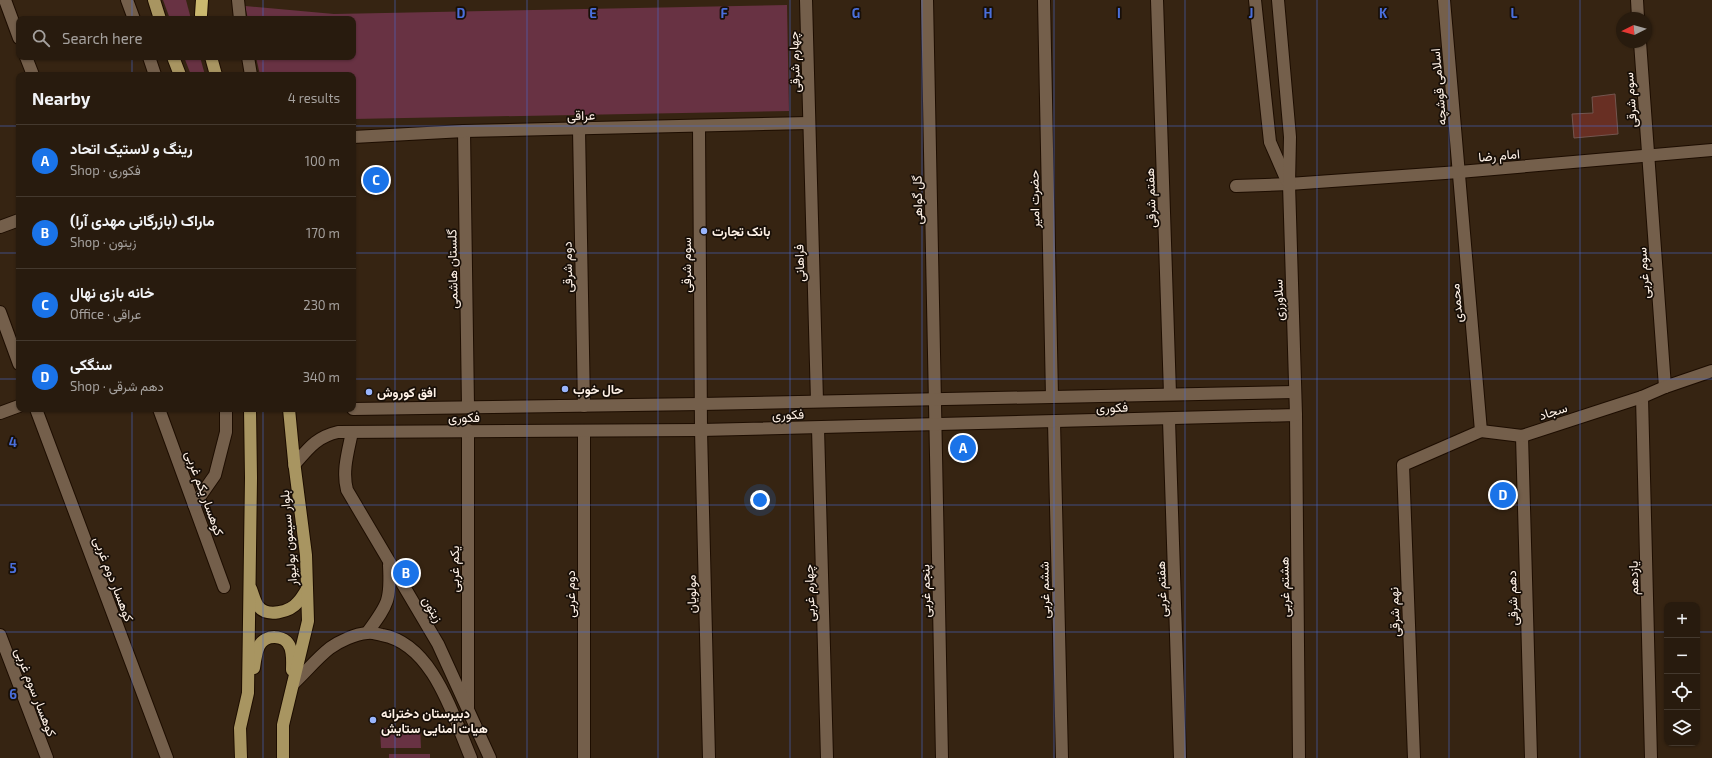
<!DOCTYPE html>
<html lang="en">
<head>
<meta charset="utf-8">
<style>
	:root { --surface:#281b0e; --page:#34281c; --text:#f1f3f6; --muted:#a5a19e; --line:#44392e; --accent:#1a73e8 }
	body { margin:0; font-family:"Exo 2",Vazirmatn,sans-serif; background:var(--page); color:var(--text) }
	.controls { position:absolute; right:12px; bottom:12px; display:grid; overflow:hidden; border-radius:8px; box-shadow:0 1px 3px #0004 }
	.controls button { width:36px; height:36px; display:grid; place-items:center; padding:0; border:0; border-bottom:1px solid var(--line); background:var(--surface); color:var(--text); font:20px sans-serif }
	.compass { position:absolute; left:1616px; top:12px; width:36px; height:36px; border-radius:50%; background:var(--surface); box-shadow:0 1px 3px #0004; rotate:265deg }
	.you { position:absolute; left:760px; top:500px; width:14px; height:14px; margin:-10px; border:3px solid #fff; border-radius:50%; background:#1a73e8; box-shadow:0 0 0 6px #1a73e833 }
	.badge { display:grid; place-items:center; width:26px; height:26px; border-radius:50%; background:var(--accent); color:#fff; font-size:13px; font-weight:700 }
	.pin { position:absolute; translate:-50% -50%; border:2px solid #fff; box-shadow:0 1px 4px #0006 }
	.list { margin:0; padding:0; list-style:none }
	h2 { display:flex; justify-content:space-between; align-items:center; height:52px; margin:0; padding:0 16px; font-size:17px }
	h2 small { font-size:13px; font-weight:400; color:var(--muted) }
	.list li { display:grid; grid-template-columns:26px 1fr auto; gap:12px; align-items:center; box-sizing:border-box; height:72px; padding:0 16px; border-top:1px solid var(--line) }
	.list b { display:block; font-size:15px; white-space:nowrap }
	.list p { margin:0; font-size:13px; white-space:nowrap; color:var(--muted) }
	.list em { font-size:13px; font-style:normal; color:var(--muted) }
	.icon { flex:none; width:22px; height:22px; fill:none; stroke:currentColor; stroke-width:2; stroke-linecap:round; stroke-linejoin:round }
	.map { position:relative; flex:none; width:1712px; height:758px; overflow:hidden }
	.search { position:absolute; background:var(--surface); box-shadow:0 1px 3px #0004; left:16px; top:16px; width:340px; height:44px; display:flex; align-items:center; gap:10px; box-sizing:border-box; padding:0 14px; border-radius:8px; color:var(--muted); font-size:15px }
	.panel { position:absolute; background:var(--surface); box-shadow:0 1px 3px #0004; left:16px; top:72px; width:340px; height:340px; border-radius:8px }
	.map>svg:first-child { display:block }
	.green { fill:#683243 }
	.building { fill:#682f23; stroke:#73564f }
	.lines { fill:none; stroke-linecap:round; stroke-linejoin:round }
	.street-casing { stroke:#1d0d00; stroke-width:14 }
	.secondary-casing { stroke:#1d0d00; stroke-width:14 }
	.primary-casing { stroke:#1d0d00; stroke-width:14 }
	.highway-casing { stroke:#1d0d00; stroke-width:14 }
	.street { stroke:#745f4b; stroke-width:12 }
	.secondary { stroke:#745f4b; stroke-width:12 }
	.primary { stroke:#a89561; stroke-width:12 }
	.highway { stroke:#cbb96f; stroke-width:12 }
	.grid { fill:none; stroke:#4a6fdb; stroke-width:1; stroke-opacity:0.55 }
	.poi-dot { fill:#99b5fd; stroke:#180f08; stroke-width:1.5 }
	.labels { text-anchor:middle; dominant-baseline:central; stroke-width:3.5; stroke-linejoin:round; paint-order:stroke }
	.street-label { font-size:13px; fill:#fff2e7; stroke:#180f08 }
	.poi-label { font-size:13px; font-weight:bold; fill:#fff2e7; stroke:#180f08; text-anchor:start }
	.grid-label { font-size:13px; text-anchor:middle; font-weight:bold; fill:#4a6fdb; stroke:#180f08; stroke-width:3.5; stroke-linejoin:round; paint-order:stroke }
</style>
</head>
<body>
<div class="map">
<svg width="1712" height="758" viewBox="0 0 1712 758">
	<rect width="100%" height="100%" fill="#362412"/>
	<!-- green -->
	<g class="green">
		<path d="M 163,0 L 186,0 L 191,19 L 170,19 Z"/>
		<path d="M 787,5 L 789,111 L 353,119 L 353,75 L 260,75 L 256,57 L 353,57 L 353,19 L 248,19 L 245,6 L 334,14 Z"/>
		<path d="M 184,57 L 200,57 L 205,75 L 191,75 Z"/>
		<path d="M 420,727 L 421,748 L 381,748 L 380,728 Z"/>
		<rect x="389" y="754" width="41" height="4"/>
	</g>
	<!-- building -->
	<path class="building" d="M 1615,94 L 1618,134 L 1574,138 L 1572,114 L 1593,113 L 1592,97 Z"/>
	<g class="lines">
		<defs>
			<g id="street">
				<path d="M 5,0 L 19,38"/>
				<path d="M 127,0 L 134,19"/>
				<path d="M 238,0 L 240,19"/>
				<path d="M 806,0 L 817,401"/>
				<path d="M 927,0 L 942,758"/>
				<path d="M 1044,0 L 1052,397"/>
				<path d="M 1157,0 L 1170,394"/>
				<path d="M 1637,0 L 1638,18"/>
				<path d="M 1640,42 L 1665,387"/>
				<path d="M 26,57 L 33,75"/>
				<path d="M 149,57 L 155,75"/>
				<path d="M 248,57 L 251,75"/>
				<path d="M 699,126 L 701,430 L 709,758"/>
				<path d="M 579,129 L 584,406"/>
				<path d="M 464,131 L 468,406"/>
				<path d="M 353,137 L 464,131 L 809,123"/>
				<path d="M 1236,186 L 1289,184"/>
				<path d="M 0,312 L 19,364"/>
				<path d="M 1642,397 L 1651,758"/>
				<path d="M 36,409 L 167,758"/>
				<path d="M 159,409 L 224,587"/>
				<path d="M 0,413 L 19,406"/>
				<path d="M 1296,415 L 1299,758"/>
				<path d="M 1169,420 L 1180,758"/>
				<path d="M 1054,422 L 1062,758"/>
				<path d="M 818,428 L 827,758"/>
				<path d="M 584,431 L 584,758"/>
				<path d="M 1522,436 L 1531,758"/>
				<path d="M 194,505 L 215,475 L 226,432 L 226,409"/>
				<path d="M 0,635 L 47,758"/>
				<path d="M 468,708 L 468,430"/>
				<path d="M 1414,758 L 1403,465 L 1481,431 L 1444,0"/>
			</g>
			<g id="secondary">
				<path d="M 1255,0 L 1270,142 L 1287,181"/>
				<path d="M 1289,184 L 1459,172 L 1712,150"/>
				<path d="M 0,227 L 19,220"/>
				<path d="M 353,409 L 701,404 L 1295,392"/>
				<path d="M 1481,431 L 1522,436 L 1642,397 L 1665,387 L 1712,371"/>
				<path d="M 352,432 C 348,452 342,471 347,490 L 438,644 L 490,758"/>
				<path d="M 294,465 C 308,449 316,437 338,432 L 701,430 L 1296,415 L 1289,184 L 1290,137 L 1278,0"/>
				<path d="M 367,633 C 388,604 391,601 389,565"/>
				<path d="M 293,684 C 305,673 317,658 330,648 C 340,641 355,634 367,633 C 371,632 377,634 382,635 C 433,644 453,716 471,758"/>
			</g>
			<g id="primary">
				<path d="M 154,0 L 160,19"/>
				<path d="M 173,57 L 180,75"/>
				<path d="M 211,57 L 216,75"/>
				<path d="M 251,589 C 253,594 255,602 258,606 C 267,618 290,612 298,602 C 301,599 304,594 307,589"/>
				<path d="M 254,668 C 255,661 256,652 259,646 C 265,634 285,634 290,647 C 293,654 292,663 292,670"/>
				<path d="M 241,758 L 240,728 L 248,693 L 251,478 L 250,409"/>
				<path d="M 283,758 L 283,725 L 308,621 L 306,555 L 294,461 L 289,409"/>
			</g>
			<path id="highway" d="M 201,15 L 202,0"/>
		</defs>
		<!-- street casing -->
		<use href="#street" class="street-casing"/>
		<!-- secondary casing -->
		<use href="#secondary" class="secondary-casing"/>
		<!-- primary casing -->
		<use href="#primary" class="primary-casing"/>
		<!-- highway casing -->
		<use href="#highway" class="highway-casing"/>
		<!-- street -->
		<use href="#street" class="street"/>
		<!-- secondary -->
		<use href="#secondary" class="secondary"/>
		<!-- primary -->
		<use href="#primary" class="primary"/>
		<!-- highway -->
		<use href="#highway" class="highway"/>
	</g>
	<!-- grid -->
	<path class="grid" d="M 132,0 L 132,19M 263,0 L 263,19M 395,0 L 395,758M 527,0 L 527,758M 658,0 L 658,758M 790,0 L 790,758M 922,0 L 922,758M 1054,0 L 1054,758M 1185,0 L 1185,758M 1317,0 L 1317,758M 1449,0 L 1449,758M 1580,0 L 1580,758M 132,57 L 132,75M 263,57 L 263,75M 0,126 L 19,126M 353,126 L 1712,126M 0,253 L 19,253M 353,253 L 1712,253M 0,379 L 19,379M 353,379 L 1712,379M 132,409 L 132,758M 263,409 L 263,758M 0,505 L 1712,505M 0,632 L 1667,632M 1697,632 L 1712,632"/>
	<!-- markers -->
	<g class="poi-dot">
		<circle cx="704" cy="231" r="4"/>
		<circle cx="565" cy="389" r="4"/>
		<circle cx="369" cy="392" r="4"/>
		<circle cx="373" cy="720" r="4"/>
	</g>
	<g class="labels">
		<!-- street labels -->
		<g class="street-label">
			<text transform="translate(794 62) rotate(-92)">چهارم شرقی</text>
			<text transform="translate(1438 87) rotate(-95)">اسلامی قوشچه</text>
			<text transform="translate(1630 100) rotate(-94)">سوم شرقی</text>
			<text transform="translate(581 115) rotate(-1)">عراقی</text>
			<text transform="translate(1499 155) rotate(-5)">امام رضا</text>
			<text transform="translate(1150 198) rotate(-92)">هفتم شرقی</text>
			<text transform="translate(1034 199) rotate(-91)">حضرت امیر</text>
			<text transform="translate(917 200) rotate(-91)">گل گواهی</text>
			<text transform="translate(799 263) rotate(-92)">فراهانی</text>
			<text transform="translate(686 265) rotate(-90)">سوم شرقی</text>
			<text transform="translate(567 267) rotate(-91)">دوم شرقی</text>
			<text transform="translate(452 269) rotate(-91)">گلستان هاشمی</text>
			<text transform="translate(1643 273) rotate(-94)">سوم غربی</text>
			<text transform="translate(1278 300) rotate(-92)">سلاورزی</text>
			<text transform="translate(1456 303) rotate(-95)">محمدی</text>
			<text transform="translate(1112 407) rotate(-1)">فکوری</text>
			<text transform="translate(1553 411) rotate(-18)">سجاد</text>
			<text transform="translate(788 414) rotate(-1)">فکوری</text>
			<text x="464" y="417">فکوری</text>
			<text transform="translate(205 493) rotate(70)">کوهسار یکم غربی</text>
			<text transform="translate(288 538) rotate(-95)">بلوار سیمون بولیوار</text>
			<text transform="translate(454 569) rotate(-90)">یکم غربی</text>
			<text transform="translate(1633 578) rotate(-91)">یازدهم</text>
			<text transform="translate(114 579) rotate(69)">کوهسار دوم غربی</text>
			<text transform="translate(1284 587) rotate(-91)">هشتم غربی</text>
			<text transform="translate(1161 589) rotate(-92)">هفتم غربی</text>
			<text transform="translate(1044 590) rotate(-91)">ششم غربی</text>
			<text transform="translate(925 591) rotate(-91)">پنجم غربی</text>
			<text transform="translate(809 593) rotate(-92)">چهارم غربی</text>
			<text transform="translate(570 594) rotate(-90)">دوم غربی</text>
			<text transform="translate(691 594) rotate(-91)">مولویان</text>
			<text transform="translate(1512 598) rotate(-92)">دهم شرقی</text>
			<text transform="translate(433 609) rotate(59)">زیتون</text>
			<text transform="translate(1394 612) rotate(-92)">نهم شرقی</text>
			<text transform="translate(36 692) rotate(69)">کوهسار سوم غربی</text>
		</g>
		<!-- poi labels -->
		<g class="poi-label">
			<text x="712" y="231">بانک تجارت</text>
			<text x="573" y="389">حال خوب</text>
			<text x="377" y="392">افق کوروش</text>
			<text x="381" y="713">دبیرستان دخترانه<tspan x="381" dy="15">هیات امنایی ستایش</tspan></text>
		</g>
	</g>
	<g class="grid-label">
		<text x="461" y="18">D</text>
		<text x="593" y="18">E</text>
		<text x="724" y="18">F</text>
		<text x="856" y="18">G</text>
		<text x="988" y="18">H</text>
		<text x="1119" y="18">I</text>
		<text x="1251" y="18">J</text>
		<text x="1383" y="18">K</text>
		<text x="1514" y="18">L</text>
		<text x="13" y="447">4</text>
		<text x="13" y="573">5</text>
		<text x="13" y="699">6</text>
	</g>
</svg>
<div class="controls">
<button>+</button>
<button>−</button>
<button><svg class="icon" aria-label="locate" viewBox="0 0 24 24"><circle cx="12" cy="12" r="6"/><path d="M12 2v4M12 18v4M2 12h4M18 12h4"/></svg></button>
<button><svg class="icon" aria-label="layers" viewBox="0 0 24 24"><path d="M12 4l9 5-9 5-9-5zM3 14l9 5 9-5"/></svg></button>
</div>
<svg class="compass" viewBox="-18 -18 36 36"><path d="M0-13l5 13h-10z" fill="#e53935"/><path d="M0 13l5-13h-10z" fill="#a5a19e"/></svg>
<div class="you"></div>
<div class="pin badge" style="left:963px;top:448px">A</div>
<div class="pin badge" style="left:406px;top:573px">B</div>
<div class="pin badge" style="left:376px;top:180px">C</div>
<div class="pin badge" style="left:1503px;top:495px">D</div>
<div class="search"><svg class="icon" aria-label="search" viewBox="0 0 24 24"><circle cx="10" cy="10" r="6"/><path d="M15 15l6 6"/></svg>Search here</div>
<section class="panel">
<h2>Nearby<small>4 results</small></h2>
<ul class="list">
<li><span class="badge">A</span><div><b>رینگ و لاستیک اتحاد</b><p>Shop · فکوری</p></div><em>100 m</em></li>
<li><span class="badge">B</span><div><b>ماراک (بازرگانی مهدی آرا)</b><p>Shop · زیتون</p></div><em>170 m</em></li>
<li><span class="badge">C</span><div><b>خانه بازی نهال</b><p>Office · عراقی</p></div><em>230 m</em></li>
<li><span class="badge">D</span><div><b>سنگکی</b><p>Shop · دهم شرقی</p></div><em>340 m</em></li>
</ul>
</section>
</div>
</body>
</html>
